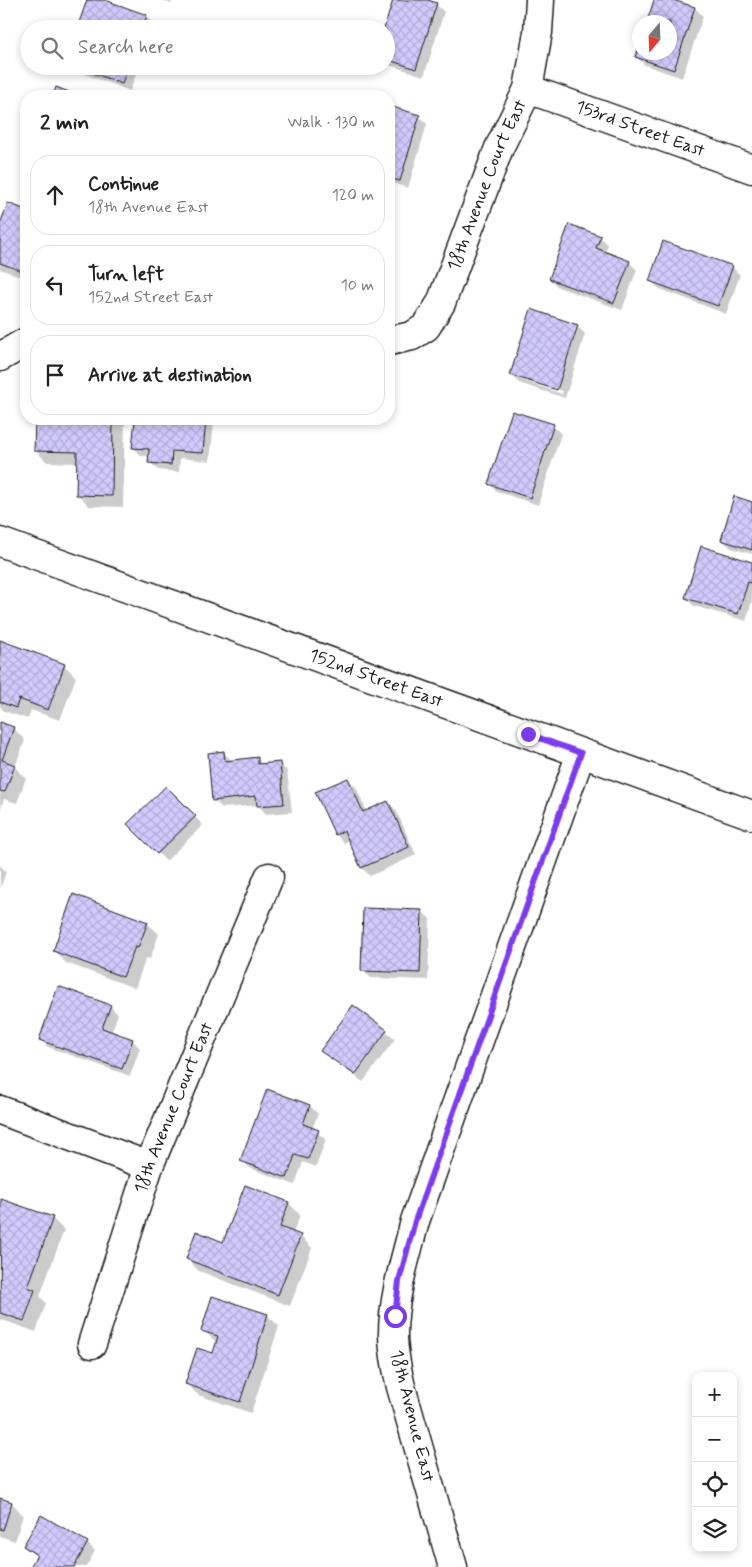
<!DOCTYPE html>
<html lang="en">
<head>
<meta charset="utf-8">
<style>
	:root { --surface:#fff; --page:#f2f2f2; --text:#222; --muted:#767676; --line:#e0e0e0 }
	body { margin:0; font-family:Mynerve,sans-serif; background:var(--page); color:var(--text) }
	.controls { position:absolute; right:15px; bottom:15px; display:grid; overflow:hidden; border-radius:10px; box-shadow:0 2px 8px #0003 }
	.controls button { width:45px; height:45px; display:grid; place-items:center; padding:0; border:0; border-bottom:1px solid var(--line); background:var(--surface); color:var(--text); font:25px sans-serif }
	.compass { position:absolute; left:632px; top:15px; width:45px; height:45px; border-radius:50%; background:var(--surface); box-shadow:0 2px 8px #0003; rotate:199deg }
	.stop { position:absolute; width:15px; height:15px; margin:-11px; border:4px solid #7c3aed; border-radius:50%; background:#fff }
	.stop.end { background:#7c3aed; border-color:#fff; box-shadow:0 1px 5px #0008 }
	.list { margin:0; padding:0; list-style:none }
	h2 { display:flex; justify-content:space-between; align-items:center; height:65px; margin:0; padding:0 20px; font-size:21px }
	h2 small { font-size:16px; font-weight:400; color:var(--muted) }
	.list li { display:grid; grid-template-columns:32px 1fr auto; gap:15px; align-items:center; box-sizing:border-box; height:80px; margin:0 10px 10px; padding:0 10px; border:1px solid var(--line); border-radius:20px }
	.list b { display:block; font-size:19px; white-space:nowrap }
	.list p { margin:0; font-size:16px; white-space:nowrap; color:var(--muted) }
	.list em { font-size:16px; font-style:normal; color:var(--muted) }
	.icon { flex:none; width:28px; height:28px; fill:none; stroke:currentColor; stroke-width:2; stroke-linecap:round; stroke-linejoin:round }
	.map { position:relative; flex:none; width:752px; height:1567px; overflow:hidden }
	.search { position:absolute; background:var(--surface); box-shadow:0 2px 8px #0003; left:20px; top:20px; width:375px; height:55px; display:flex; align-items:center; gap:12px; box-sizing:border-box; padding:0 18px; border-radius:28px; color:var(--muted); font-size:19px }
	.panel { position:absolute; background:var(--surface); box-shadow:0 2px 8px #0003; left:20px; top:90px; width:375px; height:335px; border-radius:20px }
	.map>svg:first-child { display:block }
	.shadow { fill:#0003; fill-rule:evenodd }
	.building { fill:url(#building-cross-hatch); stroke:#1c1c1c }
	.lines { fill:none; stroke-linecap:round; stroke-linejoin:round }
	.minor-casing { stroke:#1c1c1c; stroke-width:31 }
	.major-casing { stroke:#1c1c1c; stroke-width:31 }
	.minor { stroke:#fff; stroke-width:28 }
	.major { stroke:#fff; stroke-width:28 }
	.route { stroke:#7c3aed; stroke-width:6 }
	.labels { text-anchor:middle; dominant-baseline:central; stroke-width:5; stroke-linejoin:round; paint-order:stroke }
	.street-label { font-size:18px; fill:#1c1c1c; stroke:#fff }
</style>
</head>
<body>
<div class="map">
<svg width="752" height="1567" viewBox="0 0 752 1567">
	<defs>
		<pattern id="building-cross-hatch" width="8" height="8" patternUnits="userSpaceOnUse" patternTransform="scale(1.25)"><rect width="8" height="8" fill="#d1cafc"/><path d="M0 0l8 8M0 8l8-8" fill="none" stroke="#b3add7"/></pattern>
	</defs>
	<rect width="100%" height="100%" fill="#fff"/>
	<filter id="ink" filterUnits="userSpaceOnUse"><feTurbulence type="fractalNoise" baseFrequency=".02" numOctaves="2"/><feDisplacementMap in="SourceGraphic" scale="10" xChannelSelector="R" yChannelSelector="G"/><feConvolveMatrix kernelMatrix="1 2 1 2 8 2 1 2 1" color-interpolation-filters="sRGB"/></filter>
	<g filter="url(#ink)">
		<!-- shadow -->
		<g class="shadow">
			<path d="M 88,0 L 101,0 L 146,16 L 154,24 L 152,29 L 80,29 Z"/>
			<path d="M 162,0 L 172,0 L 171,4 Z"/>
			<path d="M 395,0 L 424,0 L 436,4 L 444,12 L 424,76 L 386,64 L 386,29 Z"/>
			<path d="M 655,0 L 669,0 L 695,8 L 703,16 L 682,78 L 645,65 L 636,57 L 640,52 L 670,52 L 670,22 L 648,22 Z"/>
			<path d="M 76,66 L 139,66 L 130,91 L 84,74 Z"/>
			<path d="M 389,107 L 419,116 L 427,124 L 408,188 L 389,182 Z"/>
			<path d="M 8,205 L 26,211 L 26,279 L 0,269 L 0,228 Z"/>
			<path d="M 600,237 L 608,245 L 605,253 L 629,262 L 637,270 L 622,310 L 558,287 L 550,279 Z"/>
			<path d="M 732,267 L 740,275 L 726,314 L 658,288 L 650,280 Z"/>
			<path d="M 577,326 L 585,334 L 565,398 L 519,383 L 511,374 ZM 519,377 L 563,391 L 562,394 L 519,379 Z"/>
			<path d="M 36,419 L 125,419 L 123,507 L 89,506 L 78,494 L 78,463 L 47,462 L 36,451 Z"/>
			<path d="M 136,419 L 211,419 L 214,422 L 210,461 L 180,458 L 179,472 L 158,470 L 150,462 L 150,456 L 141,456 L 133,447 Z"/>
			<path d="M 553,426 L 561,434 L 538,505 L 498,492 L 489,484 Z"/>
			<path d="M 752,503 L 752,554 L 731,548 L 722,540 Z"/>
			<path d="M 752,563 L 752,601 L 746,621 L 694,606 L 686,598 Z"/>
			<path d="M 0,641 L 64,665 L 76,677 L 60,720 L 31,710 L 28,719 L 4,711 L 0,706 Z"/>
			<path d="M 0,724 L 13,728 L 25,740 L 15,767 L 26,778 L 17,803 L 4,799 L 0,810 Z"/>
			<path d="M 223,752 L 231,760 L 257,759 L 263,765 L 279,763 L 287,771 L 292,812 L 266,814 L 258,805 L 222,808 L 214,800 Z"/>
			<path d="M 348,779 L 356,787 L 367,812 L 388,802 L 396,810 L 416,855 L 370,876 L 362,868 L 349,840 L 344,843 L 336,835 L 317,793 Z"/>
			<path d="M 166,788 L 203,825 L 166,861 L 128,824 Z"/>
			<path d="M 0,865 L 6,872 L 0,889 Z"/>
			<path d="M 422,911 L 430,919 L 428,980 L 371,978 L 362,970 Z"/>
			<path d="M 147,923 L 159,934 L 150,959 L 146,958 L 135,988 L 66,963 L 54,951 Z"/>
			<path d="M 110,1006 L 118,1014 L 111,1033 L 132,1040 L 140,1048 L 130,1076 L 48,1047 L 40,1039 Z"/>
			<path d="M 353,1006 L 395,1039 L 363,1082 L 322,1051 Z"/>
			<path d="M 268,1090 L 310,1106 L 318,1114 L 312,1129 L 326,1139 L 316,1167 L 303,1162 L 295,1185 L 250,1168 L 242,1160 Z"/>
			<path d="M 245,1187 L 289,1203 L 300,1215 L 293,1233 L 300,1236 L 312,1248 L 290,1306 L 199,1271 L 187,1259 L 224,1243 Z"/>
			<path d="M 2,1200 L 52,1218 L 64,1230 L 40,1296 L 46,1303 L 36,1332 L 0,1319 Z"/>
			<path d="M 267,1315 L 279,1326 L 251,1413 L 198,1395 L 187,1384 L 214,1354 L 217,1343 L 203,1330 Z"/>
			<path d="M 0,1500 L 12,1503 L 23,1515 L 15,1541 L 0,1536 Z"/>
			<path d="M 87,1543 L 95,1551 L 86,1567 L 32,1567 L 37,1557 L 24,1546 Z"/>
		</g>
		<!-- building -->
		<g class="building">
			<path d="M 87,0 L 105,0 L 147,15 L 142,29 L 77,28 Z"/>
			<path d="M 393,0 L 428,0 L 437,3 L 416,69 L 386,59 L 386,29 L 384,29 Z"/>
			<path d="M 654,0 L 673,0 L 695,7 L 674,70 L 635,57 L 640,44 L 640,52 L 670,52 L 670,22 L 647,22 Z"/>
			<path d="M 74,66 L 128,66 L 122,84 Z"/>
			<path d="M 56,87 L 80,96 L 53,96 Z"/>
			<path d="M 389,106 L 420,115 L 400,181 L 389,178 Z"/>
			<path d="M 8,203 L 26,210 L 26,261 L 22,271 L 0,263 L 0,224 Z"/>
			<path d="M 569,224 L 601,236 L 596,248 L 630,261 L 614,303 L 549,279 Z"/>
			<path d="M 663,241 L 733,266 L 718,306 L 649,281 Z"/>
			<path d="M 531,309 L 578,325 L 557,390 L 510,375 Z"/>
			<path d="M 512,411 L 554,424 L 530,498 L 488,484 Z"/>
			<path d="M 35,419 L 113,419 L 112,496 L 76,495 L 77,452 L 34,451 Z"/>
			<path d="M 135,419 L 206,419 L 203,453 L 172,451 L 171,465 L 148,463 L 149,449 L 132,448 Z"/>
			<path d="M 734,496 L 752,502 L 752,550 L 721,540 Z"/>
			<path d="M 701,546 L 752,562 L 752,583 L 748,582 L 738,614 L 685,598 Z"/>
			<path d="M 0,640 L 65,664 L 48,710 L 19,699 L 16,708 L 0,702 Z"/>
			<path d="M 0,722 L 14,727 L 2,760 L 15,765 L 5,792 L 0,791 Z"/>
			<path d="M 224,751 L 225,761 L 258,757 L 258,764 L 280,762 L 284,804 L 257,806 L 256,796 L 212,801 L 208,753 Z"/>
			<path d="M 348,778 L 363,812 L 388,801 L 409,847 L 361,868 L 344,831 L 335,835 L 315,792 Z"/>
			<path d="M 166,786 L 196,816 L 157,854 L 127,824 Z"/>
			<path d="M 73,894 L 148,922 L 138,948 L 135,947 L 123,977 L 53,951 Z"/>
			<path d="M 363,908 L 422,910 L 420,973 L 361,971 Z"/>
			<path d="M 58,986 L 111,1005 L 102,1028 L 133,1039 L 122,1069 L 39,1040 Z"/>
			<path d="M 353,1005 L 387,1030 L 355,1075 L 320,1051 Z"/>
			<path d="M 267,1089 L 310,1105 L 303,1124 L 319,1130 L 308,1159 L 295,1155 L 287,1178 L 240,1161 Z"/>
			<path d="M 245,1185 L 289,1202 L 280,1227 L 301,1235 L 278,1295 L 186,1259 L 196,1231 L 223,1242 Z"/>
			<path d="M 1,1199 L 53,1217 L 28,1287 L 35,1290 L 24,1321 L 0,1313 Z"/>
			<path d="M 212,1296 L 268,1314 L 240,1402 L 185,1384 L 197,1348 L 213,1353 L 218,1336 L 201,1331 Z"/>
			<path d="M 0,1498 L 12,1502 L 3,1530 L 0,1529 Z"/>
			<path d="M 41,1515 L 88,1542 L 74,1567 L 30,1567 L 37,1555 L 23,1546 Z"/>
		</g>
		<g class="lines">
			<defs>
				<g id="minor">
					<path id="s1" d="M 528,89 L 752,169"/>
					<path id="s2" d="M 389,341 L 412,336 L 426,327 L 441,303 L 499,148 L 528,89 L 538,32 L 540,0"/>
					<path d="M 0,357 L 26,342"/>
					<path d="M 0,1110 L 149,1166"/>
					<path id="s3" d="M 92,1344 L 149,1166 L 269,877"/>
					<path d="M 453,1567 L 401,1387 C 397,1370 393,1352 393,1334 C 393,1296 406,1257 415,1221 L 581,753"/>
				</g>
				<g id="major">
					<path id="s4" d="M 0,542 L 752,815"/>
				</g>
			</defs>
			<!-- minor casing -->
			<use href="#minor" class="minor-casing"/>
			<!-- major casing -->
			<use href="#major" class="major-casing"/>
			<!-- minor -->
			<use href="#minor" class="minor"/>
			<!-- major -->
			<use href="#major" class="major"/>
		</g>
	</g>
	<g class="lines" filter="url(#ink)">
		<!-- route -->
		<path class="route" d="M 395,1316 L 399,1281 L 415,1221 L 581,753 L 528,734"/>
	</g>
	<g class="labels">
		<!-- street labels -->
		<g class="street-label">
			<text stroke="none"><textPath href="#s1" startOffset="119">153rd Street East</textPath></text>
			<text stroke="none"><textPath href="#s2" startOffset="195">18th Avenue Court East</textPath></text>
			<text stroke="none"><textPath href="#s4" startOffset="400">152nd Street East</textPath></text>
			<text stroke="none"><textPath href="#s3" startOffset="250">18th Avenue Court East</textPath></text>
			<text transform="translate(412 1416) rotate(76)">18th Avenue East</text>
		</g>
	</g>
</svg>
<div class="controls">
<button>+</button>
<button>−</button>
<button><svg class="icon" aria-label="locate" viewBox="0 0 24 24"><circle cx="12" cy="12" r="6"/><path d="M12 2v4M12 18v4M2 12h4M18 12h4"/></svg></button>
<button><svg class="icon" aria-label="layers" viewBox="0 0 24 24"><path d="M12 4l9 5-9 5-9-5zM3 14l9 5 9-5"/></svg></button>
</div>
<svg class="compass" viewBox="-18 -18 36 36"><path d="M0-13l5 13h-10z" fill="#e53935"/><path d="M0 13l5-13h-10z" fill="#767676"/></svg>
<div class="stop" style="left:395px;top:1316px"></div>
<div class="stop end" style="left:528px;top:734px"></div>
<div class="search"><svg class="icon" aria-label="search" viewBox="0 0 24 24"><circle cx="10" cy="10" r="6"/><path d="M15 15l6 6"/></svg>Search here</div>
<section class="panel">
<h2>2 min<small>Walk · 130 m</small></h2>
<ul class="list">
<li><svg class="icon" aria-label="ahead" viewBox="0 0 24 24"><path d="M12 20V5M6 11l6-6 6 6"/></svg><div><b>Continue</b><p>18th Avenue East</p></div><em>120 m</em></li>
<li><svg class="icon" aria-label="left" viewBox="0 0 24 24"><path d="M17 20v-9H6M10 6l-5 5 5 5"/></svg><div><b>Turn left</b><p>152nd Street East</p></div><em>10 m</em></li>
<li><svg class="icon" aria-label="arrive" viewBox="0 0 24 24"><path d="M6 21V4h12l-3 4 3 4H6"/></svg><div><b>Arrive at destination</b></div></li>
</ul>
</section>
</div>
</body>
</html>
